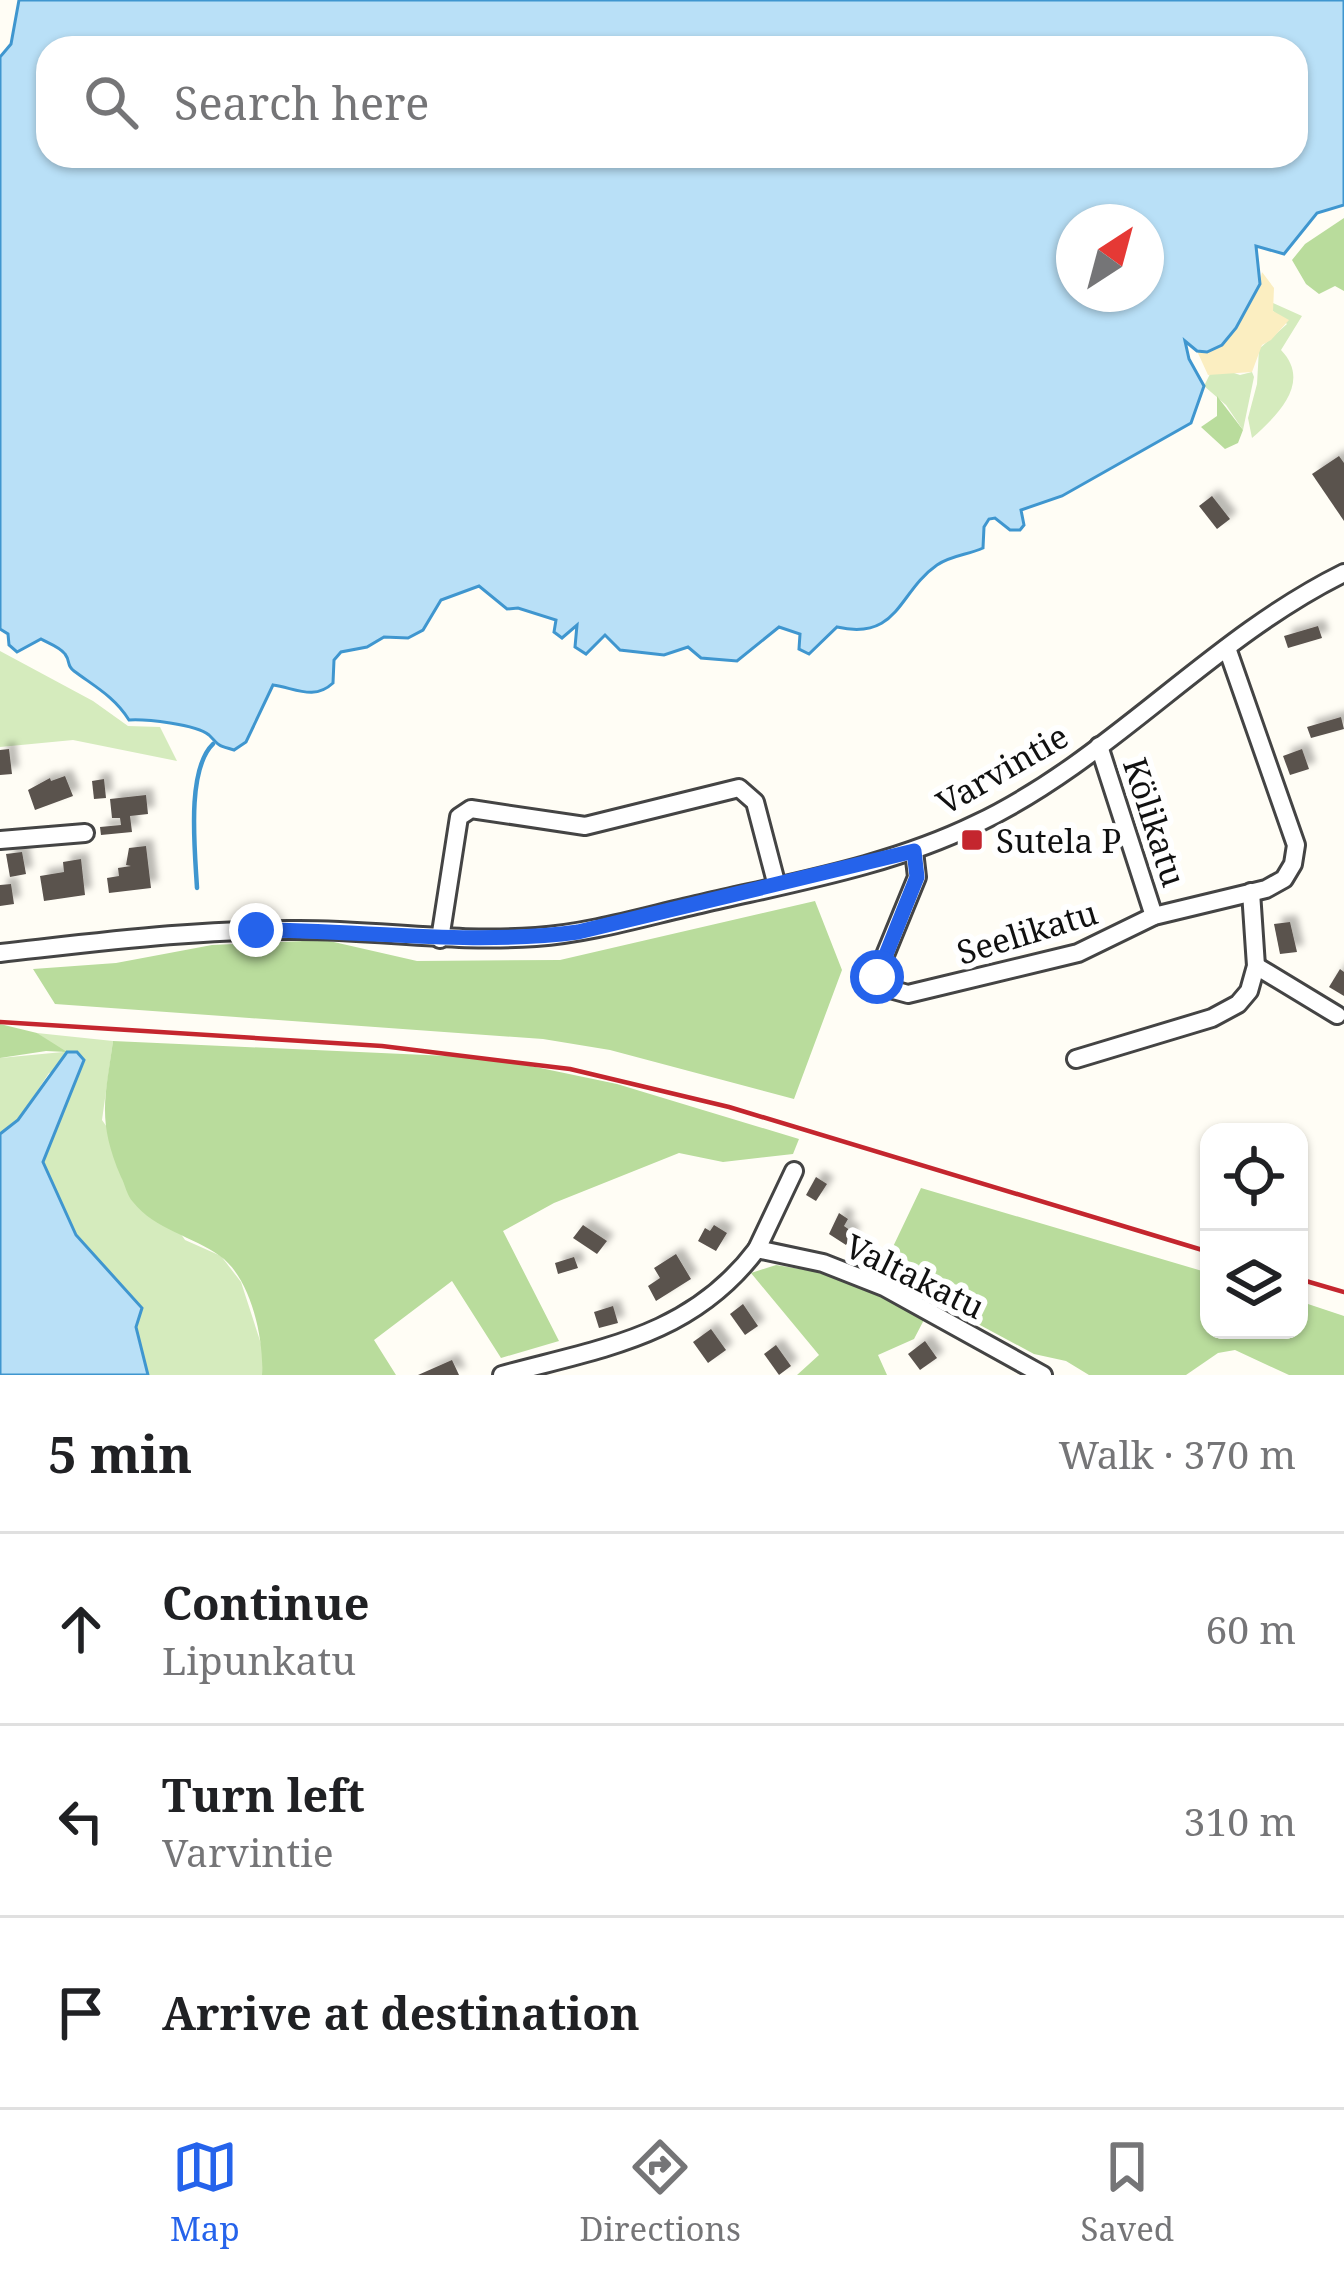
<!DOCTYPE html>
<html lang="en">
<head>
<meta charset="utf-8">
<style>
	:root { --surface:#fff; --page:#f6f6f6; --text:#202124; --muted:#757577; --line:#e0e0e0; --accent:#2563eb }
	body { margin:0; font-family:"Noto Serif",serif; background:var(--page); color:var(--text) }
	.controls { position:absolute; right:36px; bottom:36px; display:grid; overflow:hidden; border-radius:24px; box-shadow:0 3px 9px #0004 }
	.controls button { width:108px; height:108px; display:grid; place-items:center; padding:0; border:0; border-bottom:3px solid var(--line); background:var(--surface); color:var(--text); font:60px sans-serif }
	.compass { position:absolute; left:1056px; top:204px; width:108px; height:108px; border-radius:50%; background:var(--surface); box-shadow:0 3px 9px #0004; rotate:36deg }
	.stop { position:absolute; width:36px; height:36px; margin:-27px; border:9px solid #2563eb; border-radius:50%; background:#fff }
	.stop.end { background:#2563eb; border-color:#fff; box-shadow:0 3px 12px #0008 }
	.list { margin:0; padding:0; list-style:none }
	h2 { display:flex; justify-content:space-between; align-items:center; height:156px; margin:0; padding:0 48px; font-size:51px }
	h2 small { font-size:39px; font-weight:400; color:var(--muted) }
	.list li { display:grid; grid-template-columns:78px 1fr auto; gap:36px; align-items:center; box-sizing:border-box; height:192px; padding:0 48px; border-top:3px solid var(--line) }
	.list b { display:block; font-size:45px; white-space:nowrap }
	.list p { margin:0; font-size:39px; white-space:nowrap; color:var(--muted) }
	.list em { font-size:39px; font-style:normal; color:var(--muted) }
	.icon { flex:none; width:66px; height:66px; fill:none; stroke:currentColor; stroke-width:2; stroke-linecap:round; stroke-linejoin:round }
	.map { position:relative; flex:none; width:1344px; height:1375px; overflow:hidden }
	.search { position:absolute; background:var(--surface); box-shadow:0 3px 9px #0004; left:36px; right:36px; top:36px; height:132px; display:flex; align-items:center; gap:30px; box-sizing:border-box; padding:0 42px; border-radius:36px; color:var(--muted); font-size:45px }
	.sheet { height:732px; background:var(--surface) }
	nav { display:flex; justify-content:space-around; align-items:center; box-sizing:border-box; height:168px; border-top:3px solid var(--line); background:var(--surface); font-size:33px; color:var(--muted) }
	nav a { display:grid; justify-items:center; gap:6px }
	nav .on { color:var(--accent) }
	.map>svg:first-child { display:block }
	.green { fill:#d5ebbd }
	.forest { fill:#b9dc9c }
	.sand { fill:#fbeec1 }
	.water { fill:#b9e0f7; stroke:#3f96cf; stroke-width:3; fill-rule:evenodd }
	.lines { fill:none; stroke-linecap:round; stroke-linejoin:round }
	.stream { stroke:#3f96cf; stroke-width:4.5 }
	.building { fill:#5a524d; filter:url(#shadow) }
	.minor-casing { stroke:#444; stroke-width:22 }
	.minor { stroke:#fff; stroke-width:16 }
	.rail { stroke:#c4262e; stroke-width:4.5 }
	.route { stroke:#2563eb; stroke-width:15 }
	.poi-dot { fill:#c4262e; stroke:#fff; stroke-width:4.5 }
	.labels { text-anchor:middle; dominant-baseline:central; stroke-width:12; stroke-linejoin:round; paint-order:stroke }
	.street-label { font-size:33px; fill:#111; stroke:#fff }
	.poi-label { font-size:33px; fill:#111; stroke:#fff; text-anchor:start }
</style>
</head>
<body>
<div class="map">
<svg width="1344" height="1375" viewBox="0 0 1344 1375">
	<defs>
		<filter id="shadow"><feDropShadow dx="7" dy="-7" stdDeviation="3" flood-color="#0004"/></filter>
	</defs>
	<rect width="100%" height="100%" fill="#fffdf5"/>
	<!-- green -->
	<g class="green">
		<path d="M 1273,303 L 1302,316 L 1281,350 C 1312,382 1278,415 1252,438 L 1248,418 L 1257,384 L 1259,349 L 1287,324 L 1273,311 Z"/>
		<path d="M 1231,372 L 1240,375 L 1252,372 L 1254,377 L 1243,430 L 1226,405 L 1204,386 L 1210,374 Z"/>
		<path d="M 0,651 L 93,701 L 128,726 L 160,727 L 177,761 L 73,740 L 0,747 Z"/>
		<path d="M 37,1033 L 113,1041 L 102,1120 L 185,1240 L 221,1256 L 241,1282 L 263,1350 L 262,1375 L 148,1375 L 135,1327 L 142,1308 L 76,1235 L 43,1162 L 84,1060 L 49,1073 L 18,1120 L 0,1134 L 0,1058 L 63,1052 Z"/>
	</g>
	<!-- forest -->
	<g class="forest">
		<path d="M 1344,218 L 1344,291 L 1335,286 L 1319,294 L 1306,284 L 1292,260 L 1305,244 Z"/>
		<path d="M 1217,396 L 1243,430 L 1238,443 L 1225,449 L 1201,427 L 1217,416 Z"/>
		<path d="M 815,901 L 842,970 L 794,1099 L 610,1050 L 543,1039 L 55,1004 L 33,969 L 116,963 L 212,945 L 325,940 L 417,961 L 560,960 Z"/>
		<path d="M 0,1024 L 37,1033 L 67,1052 L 46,1051 L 0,1058 Z"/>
		<path d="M 113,1041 L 492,1058 L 617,1084 L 799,1139 L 793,1154 L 723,1162 L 679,1153 L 554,1203 L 503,1231 L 559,1341 L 501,1358 L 452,1281 L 374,1340 L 396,1375 L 262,1375 C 264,1339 251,1278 220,1256 C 194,1237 154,1229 133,1202 C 127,1196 125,1184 121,1177 C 97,1121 105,1099 113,1041 Z"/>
		<path d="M 921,1188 L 1209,1273 L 1209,1330 L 1299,1330 L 1299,1301 L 1344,1316 L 1344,1375 L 1289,1375 L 1235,1350 L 1218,1353 L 1186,1375 L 1089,1375 L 1066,1361 L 1034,1354 L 952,1310 L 955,1298 L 952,1292 L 919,1292 L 880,1274 Z"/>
		<path d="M 776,1265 L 830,1274 L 926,1316 L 914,1339 L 878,1355 L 887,1375 L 797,1375 L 819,1355 L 751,1273 Z"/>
	</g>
	<!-- sand -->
	<path class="sand" d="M 1262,272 L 1274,288 L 1273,311 L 1289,320 L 1271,340 L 1262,345 L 1252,372 L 1208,375 L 1197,351 L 1207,352 C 1232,331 1256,306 1262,272 Z"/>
	<!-- water -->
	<g class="water">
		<path d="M 19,0 L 1344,0 L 1344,205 L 1317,213 L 1284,254 L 1256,246 L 1260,284 L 1236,328 L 1222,345 L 1207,352 L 1197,351 L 1185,341 L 1189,359 L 1204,386 L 1191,423 L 1062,496 L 1021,510 L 1024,525 L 1020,530 L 1010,530 L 995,518 L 989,519 L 984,527 L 983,548 C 968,555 952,555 937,565 C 898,592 899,641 837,627 L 809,654 L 799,649 L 800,634 L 779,627 L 737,661 L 701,658 L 688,647 L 664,655 L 620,650 L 605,635 L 586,654 L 575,647 L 577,625 L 562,638 L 554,632 L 556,620 L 518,608 L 507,609 L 479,586 L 441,600 L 423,630 L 408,638 L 384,637 L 367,647 L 341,652 L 334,660 L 333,683 C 314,701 295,688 273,685 L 246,742 L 234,750 C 216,745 220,746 209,735 C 196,724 145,719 129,720 C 115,697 94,686 74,671 C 66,665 71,662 65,654 C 60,647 48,643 41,639 L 17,652 L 9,645 L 8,634 L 0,629 L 0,57 L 11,44 ZM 48,48 L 1296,48 L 1296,156 L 48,156 ZM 1074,222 L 1146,222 L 1146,294 L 1074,294 Z"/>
		<path d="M 67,1052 L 77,1052 L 84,1060 L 43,1162 L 76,1235 L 142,1308 L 136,1327 L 148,1375 L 0,1375 L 0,1134 L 18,1120 Z"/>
	</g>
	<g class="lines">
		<!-- stream -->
		<path class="stream" d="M 197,888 C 195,851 186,770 213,744"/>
	</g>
	<!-- building -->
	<g class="building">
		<path d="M 1339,456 L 1344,463 L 1344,521 L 1312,474 Z"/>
		<path d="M 1212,496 L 1230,519 L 1217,529 L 1199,506 Z"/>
		<path d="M 1318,626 L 1322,638 L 1288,648 L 1284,636 Z"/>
		<path d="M 1341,717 L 1344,729 L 1311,738 L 1307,727 Z"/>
		<path d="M 9,749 L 12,774 L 0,775 L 0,750 Z"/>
		<path d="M 1302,749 L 1309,769 L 1290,775 L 1283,756 Z"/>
		<path d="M 65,776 L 73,796 L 35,810 L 28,790 L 50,778 L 51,781 Z"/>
		<path d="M 104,779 L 106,798 L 94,799 L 92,781 Z"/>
		<path d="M 146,795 L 148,814 L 130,816 L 132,832 L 101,835 L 100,827 L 121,825 L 120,818 L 112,818 L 110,799 Z"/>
		<path d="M 146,846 L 151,888 L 109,893 L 107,878 L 119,876 L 118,868 L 131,866 L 126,865 L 129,848 Z"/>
		<path d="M 22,852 L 26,874 L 10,877 L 6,854 Z"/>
		<path d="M 81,859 L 85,895 L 44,901 L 40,876 L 64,872 L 63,862 Z"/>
		<path d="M 11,884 L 14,904 L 0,906 L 0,885 Z"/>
		<path d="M 1290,922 L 1297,952 L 1280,954 L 1274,924 Z"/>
		<path d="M 1340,969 L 1344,972 L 1344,996 L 1329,987 Z"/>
		<path d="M 816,1177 L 827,1184 L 816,1201 L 806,1195 Z"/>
		<path d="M 839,1213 L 848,1219 L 844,1226 L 854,1233 L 846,1245 L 829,1234 Z"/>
		<path d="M 583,1225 L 607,1241 L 597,1254 L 573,1238 Z"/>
		<path d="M 714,1225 L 727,1233 L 716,1251 L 698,1241 L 705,1228 L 710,1231 Z"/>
		<path d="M 676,1254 L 691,1279 L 656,1301 L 648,1286 L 660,1278 L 654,1268 Z"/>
		<path d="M 574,1257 L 578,1268 L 558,1274 L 555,1263 Z"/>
		<path d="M 743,1304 L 758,1326 L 745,1335 L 730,1314 Z"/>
		<path d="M 613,1306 L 618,1323 L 599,1328 L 594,1312 Z"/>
		<path d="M 711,1329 L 726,1350 L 708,1363 L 693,1342 Z"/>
		<path d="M 925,1341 L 937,1358 L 920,1370 L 908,1354 Z"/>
		<path d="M 776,1345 L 791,1366 L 779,1375 L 764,1354 Z"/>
		<path d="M 452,1360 L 459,1375 L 418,1375 Z"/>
	</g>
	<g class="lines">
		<defs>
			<g id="minor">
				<path d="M 1099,746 L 1154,916"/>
				<path d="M 0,840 L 85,833"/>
				<path d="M 914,851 L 917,877 L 876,977 L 886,988 L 908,994 L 1078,953 L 1154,916 L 1266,889 L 1284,879 L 1293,864 L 1296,845 L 1227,648"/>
				<path d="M 440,939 L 459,817 L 471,809 L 585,826 L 739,788 L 755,802 L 777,886"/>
				<path d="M 0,953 C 100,942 199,929 299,930 C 379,930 456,943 536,937 C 593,933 650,915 705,903 C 796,882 892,865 976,824 C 1111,760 1210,639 1344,573"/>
				<path d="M 1256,966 L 1337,1015"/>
				<path d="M 1076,1059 L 1212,1018 L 1238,1004 L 1249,991 L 1256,966 L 1251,892"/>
				<path d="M 757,1249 L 794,1171"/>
				<path d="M 502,1375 C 601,1348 691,1337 757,1249 L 823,1263 L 884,1287 L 1043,1375"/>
			</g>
		</defs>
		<!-- minor casing -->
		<use href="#minor" class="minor-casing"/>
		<!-- minor -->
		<use href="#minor" class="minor"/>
		<!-- rail -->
		<g class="rail">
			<path d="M 0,1022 L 382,1046 L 570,1069 L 729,1107 L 1209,1252"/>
			<path d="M 1299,1279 L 1344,1292"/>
		</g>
	</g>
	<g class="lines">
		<!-- route -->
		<path class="route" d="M 256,930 C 364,930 470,946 578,932 L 914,851 L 917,877 L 877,977"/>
	</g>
	<!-- markers -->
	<rect class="poi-dot" x="960" y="828" width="24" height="24" rx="6"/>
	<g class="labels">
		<!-- street labels -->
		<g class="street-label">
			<text transform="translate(1002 769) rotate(-30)">Varvintie</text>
			<text transform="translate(1155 822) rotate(72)">Kölikatu</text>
			<text transform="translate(1027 932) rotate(-17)">Seelikatu</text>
			<text transform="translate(915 1276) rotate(26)">Valtakatu</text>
		</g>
		<!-- poi labels -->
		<g class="poi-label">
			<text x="996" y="840">Sutela P</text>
		</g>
	</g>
</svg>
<div class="controls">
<button><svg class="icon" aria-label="locate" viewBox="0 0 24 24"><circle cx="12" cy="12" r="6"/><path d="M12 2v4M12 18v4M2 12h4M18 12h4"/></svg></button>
<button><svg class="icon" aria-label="layers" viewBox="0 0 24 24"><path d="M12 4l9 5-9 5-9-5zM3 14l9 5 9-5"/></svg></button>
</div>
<svg class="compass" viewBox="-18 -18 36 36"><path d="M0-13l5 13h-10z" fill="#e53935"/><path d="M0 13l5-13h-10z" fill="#757577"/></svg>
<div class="stop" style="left:877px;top:977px"></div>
<div class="stop end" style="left:256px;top:930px"></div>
<div class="search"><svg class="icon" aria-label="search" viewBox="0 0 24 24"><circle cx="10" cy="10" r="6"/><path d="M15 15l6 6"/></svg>Search here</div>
</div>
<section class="sheet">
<h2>5 min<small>Walk · 370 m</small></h2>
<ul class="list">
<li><svg class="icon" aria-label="ahead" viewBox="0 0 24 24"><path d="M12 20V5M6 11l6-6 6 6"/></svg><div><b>Continue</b><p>Lipunkatu</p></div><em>60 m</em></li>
<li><svg class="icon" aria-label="left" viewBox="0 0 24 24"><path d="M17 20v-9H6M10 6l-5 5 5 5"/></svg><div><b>Turn left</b><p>Varvintie</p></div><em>310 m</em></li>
<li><svg class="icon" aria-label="arrive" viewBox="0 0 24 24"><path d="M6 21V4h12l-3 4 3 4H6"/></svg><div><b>Arrive at destination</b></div></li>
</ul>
</section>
<nav>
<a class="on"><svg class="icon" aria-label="map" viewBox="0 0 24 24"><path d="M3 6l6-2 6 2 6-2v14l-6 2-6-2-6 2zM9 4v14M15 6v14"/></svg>Map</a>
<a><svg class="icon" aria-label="directions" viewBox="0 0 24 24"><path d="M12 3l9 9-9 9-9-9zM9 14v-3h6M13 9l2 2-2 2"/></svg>Directions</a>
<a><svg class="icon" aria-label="saved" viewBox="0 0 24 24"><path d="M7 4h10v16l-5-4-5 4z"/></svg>Saved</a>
</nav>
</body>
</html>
